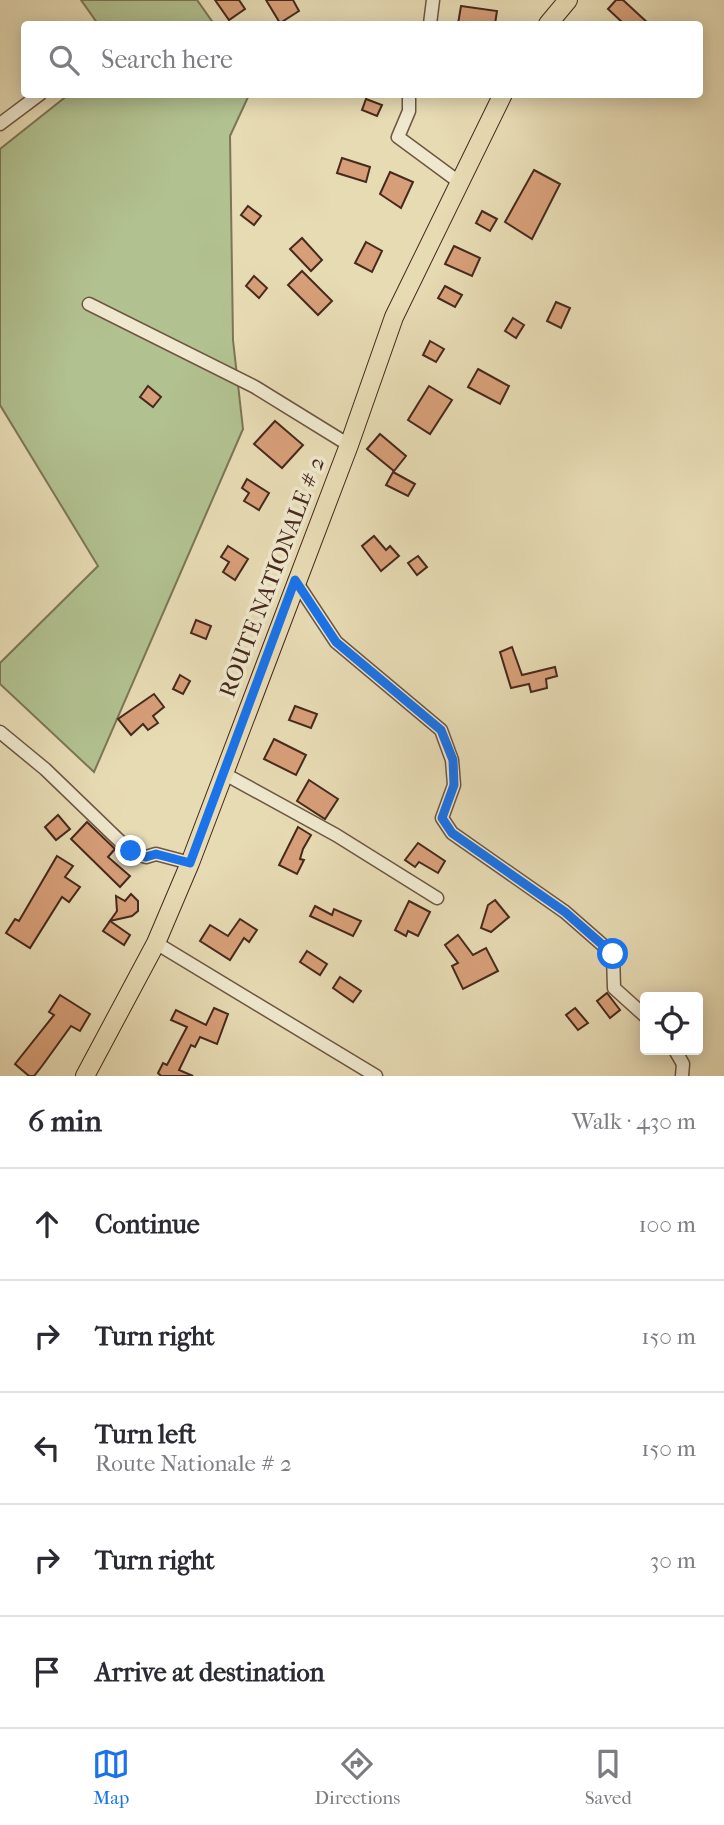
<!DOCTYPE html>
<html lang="en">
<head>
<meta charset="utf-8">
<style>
	:root { --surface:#fff; --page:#f7f7f7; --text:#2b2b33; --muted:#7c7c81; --line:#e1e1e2; --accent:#1a73e8 }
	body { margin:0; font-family:"IM FELL French Canon",serif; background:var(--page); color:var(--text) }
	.controls { position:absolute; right:21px; bottom:21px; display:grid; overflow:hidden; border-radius:7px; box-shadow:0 4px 18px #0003 }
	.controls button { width:63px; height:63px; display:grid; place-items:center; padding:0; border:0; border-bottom:2px solid var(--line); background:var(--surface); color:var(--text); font:35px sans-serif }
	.stop { position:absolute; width:21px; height:21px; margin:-16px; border:5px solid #1a73e8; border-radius:50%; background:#fff }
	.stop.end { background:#1a73e8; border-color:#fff; box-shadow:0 2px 7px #0008 }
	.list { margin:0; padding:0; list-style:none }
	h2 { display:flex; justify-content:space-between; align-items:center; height:91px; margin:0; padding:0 28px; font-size:30px }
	h2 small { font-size:23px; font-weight:400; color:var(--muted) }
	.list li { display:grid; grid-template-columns:46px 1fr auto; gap:21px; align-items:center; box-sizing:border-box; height:112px; padding:0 28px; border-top:2px solid var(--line) }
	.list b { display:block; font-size:26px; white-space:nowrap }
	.list p { margin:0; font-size:23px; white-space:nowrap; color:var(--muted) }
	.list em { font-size:23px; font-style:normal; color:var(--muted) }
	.icon { flex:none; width:38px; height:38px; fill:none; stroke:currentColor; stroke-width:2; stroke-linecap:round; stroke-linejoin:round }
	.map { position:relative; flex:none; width:724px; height:1076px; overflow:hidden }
	.search { position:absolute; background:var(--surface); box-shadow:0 4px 18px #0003; left:21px; right:21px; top:21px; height:77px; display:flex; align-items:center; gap:18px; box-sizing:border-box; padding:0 24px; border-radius:7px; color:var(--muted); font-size:26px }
	.sheet { height:651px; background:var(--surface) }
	nav { display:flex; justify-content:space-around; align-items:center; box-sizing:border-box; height:98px; border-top:2px solid var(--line); background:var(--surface); font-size:19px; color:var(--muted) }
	nav a { display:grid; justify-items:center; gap:4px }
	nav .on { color:var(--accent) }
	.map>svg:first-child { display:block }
	.green { fill:#b2c190; stroke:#7c7556; stroke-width:2 }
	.building { fill:#d79f79; stroke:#47291d; stroke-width:2 }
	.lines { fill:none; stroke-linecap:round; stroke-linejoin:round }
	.street-casing { stroke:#6f5643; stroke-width:15 }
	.primary-casing { stroke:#47291d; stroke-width:20 }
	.street { stroke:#efe8ce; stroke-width:12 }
	.primary { stroke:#e7dbb4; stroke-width:18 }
	.route { stroke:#1a73e8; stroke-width:9 }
	.labels { text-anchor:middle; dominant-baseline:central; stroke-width:7; stroke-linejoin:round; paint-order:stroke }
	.street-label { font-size:23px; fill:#47291d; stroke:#efe8ce }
</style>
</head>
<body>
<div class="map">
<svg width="724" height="1076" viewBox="0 0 724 1076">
	<rect width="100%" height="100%" fill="#e7dbb4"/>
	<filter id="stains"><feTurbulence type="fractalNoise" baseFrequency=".00286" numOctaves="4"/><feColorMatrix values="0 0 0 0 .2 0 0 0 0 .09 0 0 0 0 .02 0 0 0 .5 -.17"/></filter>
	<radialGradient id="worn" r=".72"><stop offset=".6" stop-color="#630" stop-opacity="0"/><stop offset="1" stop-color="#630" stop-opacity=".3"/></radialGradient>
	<!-- green -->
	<g class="green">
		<path d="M 81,0 L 197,0 L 214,24 L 98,24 Z"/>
		<path d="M 68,95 L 249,95 L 230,136 L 233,340 L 243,429 L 94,772 L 0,684 L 0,663 L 98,566 L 0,405 L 0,149 Z"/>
	</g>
	<!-- building -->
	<g class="building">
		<path d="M 215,0 L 239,0 L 245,9 L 229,20 Z"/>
		<path d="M 266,0 L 293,0 L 299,11 L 280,23 Z"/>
		<path d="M 616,0 L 623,0 L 649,24 L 624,24 L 608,9 Z"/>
		<path d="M 461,6 L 497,11 L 495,24 L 458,24 Z"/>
		<path d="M 366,99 L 382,105 L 377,116 L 362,110 Z"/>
		<path d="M 342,158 L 370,167 L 366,182 L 337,173 Z"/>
		<path d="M 534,170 L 560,184 L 532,239 L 505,222 Z"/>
		<path d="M 390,172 L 413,182 L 401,208 L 380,194 Z"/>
		<path d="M 248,206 L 261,216 L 254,225 L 241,215 Z"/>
		<path d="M 482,211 L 497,219 L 490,231 L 476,223 Z"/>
		<path d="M 302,238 L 322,260 L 311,271 L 290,249 Z"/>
		<path d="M 366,242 L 382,251 L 372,272 L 355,263 Z"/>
		<path d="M 454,246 L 480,258 L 472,276 L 445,264 Z"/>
		<path d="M 302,271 L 332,301 L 318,315 L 288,285 Z"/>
		<path d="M 254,276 L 267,288 L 259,298 L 246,286 Z"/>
		<path d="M 445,286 L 462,295 L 455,307 L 438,298 Z"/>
		<path d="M 556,302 L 570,308 L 561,328 L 547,321 Z"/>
		<path d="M 513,318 L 524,325 L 516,338 L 505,331 Z"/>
		<path d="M 430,341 L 444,349 L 436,362 L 423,355 Z"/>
		<path d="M 478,369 L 509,386 L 500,404 L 468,387 Z"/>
		<path d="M 148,386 L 161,397 L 153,407 L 140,397 Z"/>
		<path d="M 429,386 L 452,400 L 430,434 L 408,420 Z"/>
		<path d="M 275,421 L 303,445 L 282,468 L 254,444 Z"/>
		<path d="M 380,434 L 406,456 L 394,471 L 367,449 Z"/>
		<path d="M 393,472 L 415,484 L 408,496 L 386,485 Z"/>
		<path d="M 247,479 L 269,493 L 259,510 L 244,501 L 249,493 L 242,488 Z"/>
		<path d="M 374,536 L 386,550 L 390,546 L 399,556 L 381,571 L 362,546 Z"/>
		<path d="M 228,546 L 248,559 L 235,580 L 223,572 L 229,562 L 221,557 Z"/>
		<path d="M 418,556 L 427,567 L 417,575 L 408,563 Z"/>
		<path d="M 196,620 L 211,626 L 206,639 L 191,633 Z"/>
		<path d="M 512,647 L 522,675 L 555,667 L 557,676 L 546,679 L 547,688 L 531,692 L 529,684 L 511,688 L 500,652 Z"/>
		<path d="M 180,675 L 190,681 L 183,694 L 173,689 Z"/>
		<path d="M 154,694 L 164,707 L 153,716 L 158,723 L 148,730 L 143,724 L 131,735 L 118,719 Z"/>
		<path d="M 295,706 L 317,714 L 311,728 L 289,720 Z"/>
		<path d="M 274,739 L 306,755 L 296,775 L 264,759 Z"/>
		<path d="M 309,780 L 338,799 L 325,819 L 297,801 Z"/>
		<path d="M 58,815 L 70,829 L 56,840 L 45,827 Z"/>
		<path d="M 87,822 L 115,849 L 108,857 L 130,876 L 120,887 L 71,839 Z"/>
		<path d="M 298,827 L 311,835 L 303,849 L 300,859 L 304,860 L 297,874 L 279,865 Z"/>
		<path d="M 418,843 L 445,861 L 438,873 L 419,862 L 415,867 L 405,860 Z"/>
		<path d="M 57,856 L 73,866 L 65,877 L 80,887 L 69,902 L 62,897 L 30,948 L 6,933 L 15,919 L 19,921 Z"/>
		<path d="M 131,894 L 138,901 L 138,911 L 132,916 L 110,921 L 117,911 L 116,896 L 125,901 Z"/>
		<path d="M 495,900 L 509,917 L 491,932 L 481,928 L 488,905 Z"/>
		<path d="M 409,901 L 430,912 L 418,936 L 408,931 L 406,936 L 395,930 Z"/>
		<path d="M 315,906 L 332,915 L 334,909 L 361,921 L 353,936 L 310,916 Z"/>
		<path d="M 240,919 L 257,930 L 249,942 L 244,938 L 230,960 L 200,941 L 210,925 L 228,936 Z"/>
		<path d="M 110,921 L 130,935 L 124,945 L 103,931 Z"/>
		<path d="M 458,935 L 473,955 L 486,948 L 498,971 L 463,989 L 452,966 L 458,963 L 445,945 Z"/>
		<path d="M 307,951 L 327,964 L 320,975 L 300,962 Z"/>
		<path d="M 340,977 L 361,991 L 353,1002 L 333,988 Z"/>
		<path d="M 607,993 L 620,1010 L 610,1018 L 597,1001 Z"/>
		<path d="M 60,995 L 90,1014 L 80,1031 L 71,1026 L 42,1066 L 34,1076 L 29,1076 L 15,1064 L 54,1015 L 49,1012 Z"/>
		<path d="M 214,1008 L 228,1014 L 217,1044 L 200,1037 L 195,1047 L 191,1045 L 179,1070 L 193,1076 L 161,1076 L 158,1073 L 163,1063 L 167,1065 L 187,1027 L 171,1020 L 176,1010 L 206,1025 Z"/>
		<path d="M 575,1008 L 588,1023 L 578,1030 L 566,1015 Z"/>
	</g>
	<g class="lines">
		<defs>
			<g id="street">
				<path d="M 430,24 L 433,0"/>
				<path d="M 409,94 L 409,111 L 398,137 L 459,182"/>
				<path d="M 0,124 L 40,94"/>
				<path d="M 89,304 L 255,387 L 349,445"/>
				<path d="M 295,580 L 336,642 L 441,730 L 452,760 L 454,785 L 442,818 L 452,833 L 565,912 L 613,954 L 614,988 L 645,1016"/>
				<path d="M 0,732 L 45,769 L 130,851 L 146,857 L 156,854 L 190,863"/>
				<path d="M 223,773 L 336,835 L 437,898"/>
				<path d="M 156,943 L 376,1076"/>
				<path d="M 675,1050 L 683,1064 L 682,1076"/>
			</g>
			<g id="primary">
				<path d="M 548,24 L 568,0"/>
				<path d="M 85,1076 L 156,943 L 190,863 L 349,445 L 394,317 L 503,94"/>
			</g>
		</defs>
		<!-- street casing -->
		<use href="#street" class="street-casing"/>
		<!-- primary casing -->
		<use href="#primary" class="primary-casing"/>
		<!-- street -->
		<use href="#street" class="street"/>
		<!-- primary -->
		<use href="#primary" class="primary"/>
	</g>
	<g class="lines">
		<!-- route -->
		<path class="route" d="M 131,851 L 146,857 L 156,854 L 190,863 L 295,580 L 336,642 L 441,730 L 453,760 L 454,785 L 442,818 L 452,833 L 565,912 L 613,954"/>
	</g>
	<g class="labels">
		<!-- street labels -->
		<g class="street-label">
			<text transform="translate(272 577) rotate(-69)">ROUTE NATIONALE # 2</text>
		</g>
	</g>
	<rect width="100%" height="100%" filter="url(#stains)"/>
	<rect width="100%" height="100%" fill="url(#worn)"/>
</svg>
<div class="controls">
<button><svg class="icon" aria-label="locate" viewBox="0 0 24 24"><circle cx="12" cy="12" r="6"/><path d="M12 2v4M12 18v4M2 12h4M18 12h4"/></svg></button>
</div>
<div class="stop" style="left:613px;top:954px"></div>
<div class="stop end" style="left:131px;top:851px"></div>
<div class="search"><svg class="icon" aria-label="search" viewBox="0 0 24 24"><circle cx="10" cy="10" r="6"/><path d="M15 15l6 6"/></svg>Search here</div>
</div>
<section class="sheet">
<h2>6 min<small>Walk · 430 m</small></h2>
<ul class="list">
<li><svg class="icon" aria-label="ahead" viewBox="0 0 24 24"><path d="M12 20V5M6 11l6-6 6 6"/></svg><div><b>Continue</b></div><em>100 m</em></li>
<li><svg class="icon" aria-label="right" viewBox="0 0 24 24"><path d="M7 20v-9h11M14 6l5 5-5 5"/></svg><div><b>Turn right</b></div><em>150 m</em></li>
<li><svg class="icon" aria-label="left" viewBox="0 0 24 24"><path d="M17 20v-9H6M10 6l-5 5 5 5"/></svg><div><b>Turn left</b><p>Route Nationale # 2</p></div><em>150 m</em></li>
<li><svg class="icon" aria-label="right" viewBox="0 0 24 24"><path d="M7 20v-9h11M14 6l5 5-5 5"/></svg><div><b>Turn right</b></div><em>30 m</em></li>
<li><svg class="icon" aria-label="arrive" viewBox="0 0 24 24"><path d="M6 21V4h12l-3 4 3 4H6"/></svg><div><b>Arrive at destination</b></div></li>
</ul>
</section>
<nav>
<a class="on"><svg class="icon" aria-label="map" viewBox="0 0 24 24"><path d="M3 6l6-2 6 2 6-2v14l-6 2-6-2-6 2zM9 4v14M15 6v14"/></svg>Map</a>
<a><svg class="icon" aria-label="directions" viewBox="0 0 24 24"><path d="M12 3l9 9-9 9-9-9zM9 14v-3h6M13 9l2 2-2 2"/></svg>Directions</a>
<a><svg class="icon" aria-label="saved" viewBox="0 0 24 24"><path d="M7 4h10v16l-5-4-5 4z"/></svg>Saved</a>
</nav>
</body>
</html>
